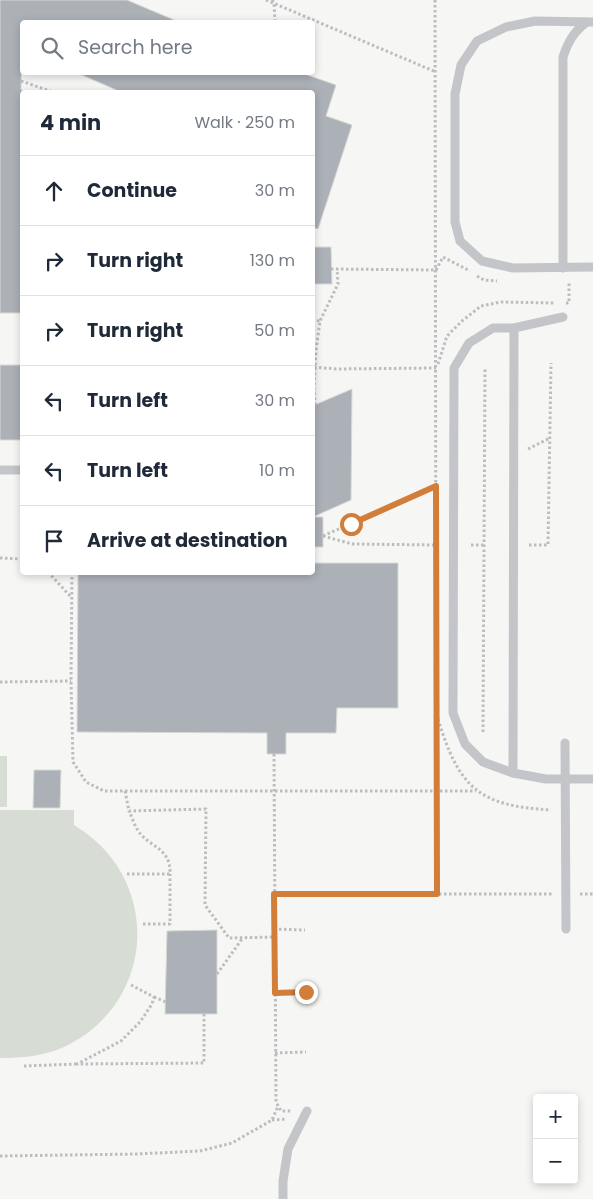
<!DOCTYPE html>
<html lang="en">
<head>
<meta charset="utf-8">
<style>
	:root { --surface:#fff; --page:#f6f6f7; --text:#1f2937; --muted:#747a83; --line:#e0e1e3 }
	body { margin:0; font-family:Poppins,sans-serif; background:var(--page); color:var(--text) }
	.controls { position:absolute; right:15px; bottom:15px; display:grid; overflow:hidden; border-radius:5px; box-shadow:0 2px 8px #0003 }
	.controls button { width:45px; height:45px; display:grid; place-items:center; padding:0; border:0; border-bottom:1px solid var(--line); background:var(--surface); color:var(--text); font:25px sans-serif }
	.stop { position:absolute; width:15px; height:15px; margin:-11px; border:4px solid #d27d39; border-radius:50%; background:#fff }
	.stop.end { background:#d27d39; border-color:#fff; box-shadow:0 1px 5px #0008 }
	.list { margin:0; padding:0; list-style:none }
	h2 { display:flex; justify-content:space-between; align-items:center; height:65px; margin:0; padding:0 20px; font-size:21px }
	h2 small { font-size:16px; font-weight:400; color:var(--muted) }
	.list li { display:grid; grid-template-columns:32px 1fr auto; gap:15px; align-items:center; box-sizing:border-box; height:70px; padding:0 20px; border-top:1px solid var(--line) }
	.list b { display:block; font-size:19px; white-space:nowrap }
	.list em { font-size:16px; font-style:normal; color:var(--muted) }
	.icon { flex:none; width:28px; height:28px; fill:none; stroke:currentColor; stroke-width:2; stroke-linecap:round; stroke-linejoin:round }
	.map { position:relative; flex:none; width:593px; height:1199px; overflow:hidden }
	.search { position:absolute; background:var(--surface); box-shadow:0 2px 8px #0003; left:20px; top:20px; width:295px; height:55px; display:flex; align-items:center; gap:12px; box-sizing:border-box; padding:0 18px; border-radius:5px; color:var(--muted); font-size:19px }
	.panel { position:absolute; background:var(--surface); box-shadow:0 2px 8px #0003; left:20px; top:90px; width:295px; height:485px; border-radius:5px }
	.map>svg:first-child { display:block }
	.pitch { fill:#d7ddd5 }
	.building { fill:#acb0b7; stroke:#d8d8d6 }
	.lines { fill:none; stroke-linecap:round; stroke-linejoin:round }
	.path { stroke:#bcbdc0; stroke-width:3; stroke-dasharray:2.5 2.5; stroke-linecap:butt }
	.lane { stroke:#c3c5c9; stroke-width:9 }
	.route { stroke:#d27d39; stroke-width:6 }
</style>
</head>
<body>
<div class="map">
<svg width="593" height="1199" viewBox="0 0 593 1199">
	<rect width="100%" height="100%" fill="#f6f7f4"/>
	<!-- pitch -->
	<g class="pitch">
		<rect x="0" y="756" width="7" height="51"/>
		<path d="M 0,810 L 74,810 L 74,825 C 163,878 157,1003 64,1047 C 45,1056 21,1058 0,1058 Z"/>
	</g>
	<!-- building -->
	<g class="building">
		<path d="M 0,0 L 127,0 L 179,22 L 22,22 L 21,90 L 28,92 L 22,92 L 22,313 L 0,313 Z"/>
		<path d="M 75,72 L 299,72 L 336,85 L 326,116 L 352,125 L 318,229 L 312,227 L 312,92 L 121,92 Z"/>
		<path d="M 312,247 L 331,247 L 332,284 L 312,284 Z"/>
		<rect x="0" y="365" width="22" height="75"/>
		<path d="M 352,389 L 351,500 L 313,517 L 323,517 L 323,547 L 313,547 L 313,563 L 398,563 L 398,708 L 337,708 L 336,733 L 286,733 L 286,754 L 267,754 L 267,733 L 77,732 L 78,572 L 312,572 L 312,406 Z"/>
		<path d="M 34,770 L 61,770 L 60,808 L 33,808 Z"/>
		<path d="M 217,930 L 217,1014 L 165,1014 L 167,931 Z"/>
	</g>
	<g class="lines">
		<!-- path -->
		<g class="path">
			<path d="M 266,0 L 436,72"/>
			<path d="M 272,0 L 274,3 L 275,22"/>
			<path d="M 435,0 L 436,661"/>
			<path d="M 21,81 L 53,92"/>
			<path d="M 331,269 L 436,270 L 443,257 L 470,271"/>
			<path d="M 477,276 L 484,280 L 497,281"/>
			<path d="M 566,303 L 569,303 L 569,283"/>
			<path d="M 312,320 L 320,321"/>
			<path d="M 438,364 L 447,336 L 462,321 L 481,306 L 501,302 L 554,303"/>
			<path d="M 314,367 L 336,369 L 436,368"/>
			<path d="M 315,405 L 314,388 L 316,350 L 320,321 L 338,284 L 337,269"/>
			<path d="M 528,449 L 550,438"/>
			<path d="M 323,536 L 436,486"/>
			<path d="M 323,536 L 352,544 L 436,545"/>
			<path d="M 471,545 L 484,545"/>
			<path d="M 529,545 L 548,545 L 551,363"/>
			<path d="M 0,558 L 22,559"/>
			<path d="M 48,572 L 71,597"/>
			<path d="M 72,572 L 71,681 L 73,762 L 86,782 L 104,791 L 476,791"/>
			<path d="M 0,682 L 71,681"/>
			<path d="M 437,712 L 437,894"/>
			<path d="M 438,719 C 459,788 479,806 551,810"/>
			<path d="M 483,732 L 485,368"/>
			<path d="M 274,754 L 276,1102 L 281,1111 L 292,1111"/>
			<path d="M 125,791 L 129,811 L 206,809 L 205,905 L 229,938 L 275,937"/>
			<path d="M 127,874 L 170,874 C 171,846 148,848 137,829 C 134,824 132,817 129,811"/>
			<path d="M 274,894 L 553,894"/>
			<path d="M 580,894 L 593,894"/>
			<path d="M 143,924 L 170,924 L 170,874"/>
			<path d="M 274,929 L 305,930"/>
			<path d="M 217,974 L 242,939"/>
			<path d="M 131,985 L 154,997 L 152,1004 L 140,1022 L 121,1041 L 77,1064 L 204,1063 L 204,1014"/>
			<path d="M 275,993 L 306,992"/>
			<path d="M 154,997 L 166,1002"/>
			<path d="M 275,1053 L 306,1052"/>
			<path d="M 24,1066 L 77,1064"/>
			<path d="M 272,1120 L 287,1119"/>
			<path d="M 0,1156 L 136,1154 L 200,1151 L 232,1143 L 272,1120 L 278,1106"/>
		</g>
		<!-- lane -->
		<g class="lane">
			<path d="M 593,22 L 535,21 L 506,27 L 477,41 L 461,65 L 455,94 L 455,222 L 460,241 L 482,261 L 513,268 L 593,267"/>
			<path d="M 563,268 L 563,57 C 568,42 574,31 587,22"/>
			<path d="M 563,317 L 514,328 L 493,328 L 469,343 L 454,368 L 453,713 L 465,744 L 483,762 L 513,773 L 546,779 L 593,779"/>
			<path d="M 0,470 L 22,470"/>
			<path d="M 565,743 L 566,929"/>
			<path d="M 513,773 L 514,328"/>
			<path d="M 283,1199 L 283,1181 L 288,1149 L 307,1111"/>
		</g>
	</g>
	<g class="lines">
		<!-- route -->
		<path class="route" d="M 306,992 L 275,993 L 274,894 L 437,894 L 436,486 L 351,524"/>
	</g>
</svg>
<div class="controls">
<button>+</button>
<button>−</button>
</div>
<div class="stop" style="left:351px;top:524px"></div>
<div class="stop end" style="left:306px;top:992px"></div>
<div class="search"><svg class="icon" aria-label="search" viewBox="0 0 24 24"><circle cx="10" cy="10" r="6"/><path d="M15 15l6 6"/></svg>Search here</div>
<section class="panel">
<h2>4 min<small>Walk · 250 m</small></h2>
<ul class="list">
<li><svg class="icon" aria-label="ahead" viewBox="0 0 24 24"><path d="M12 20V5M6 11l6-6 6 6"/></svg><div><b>Continue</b></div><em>30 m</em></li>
<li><svg class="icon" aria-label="right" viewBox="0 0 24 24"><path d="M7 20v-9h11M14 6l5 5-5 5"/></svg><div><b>Turn right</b></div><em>130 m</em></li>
<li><svg class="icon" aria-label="right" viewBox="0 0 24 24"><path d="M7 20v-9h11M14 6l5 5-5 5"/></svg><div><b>Turn right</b></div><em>50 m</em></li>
<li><svg class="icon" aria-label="left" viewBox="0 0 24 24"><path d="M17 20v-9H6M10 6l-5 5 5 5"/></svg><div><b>Turn left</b></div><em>30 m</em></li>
<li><svg class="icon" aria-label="left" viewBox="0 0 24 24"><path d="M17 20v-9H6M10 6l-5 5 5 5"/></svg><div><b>Turn left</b></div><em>10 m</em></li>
<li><svg class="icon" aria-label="arrive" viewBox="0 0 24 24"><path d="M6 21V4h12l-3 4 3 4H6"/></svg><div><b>Arrive at destination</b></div></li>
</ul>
</section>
</div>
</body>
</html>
